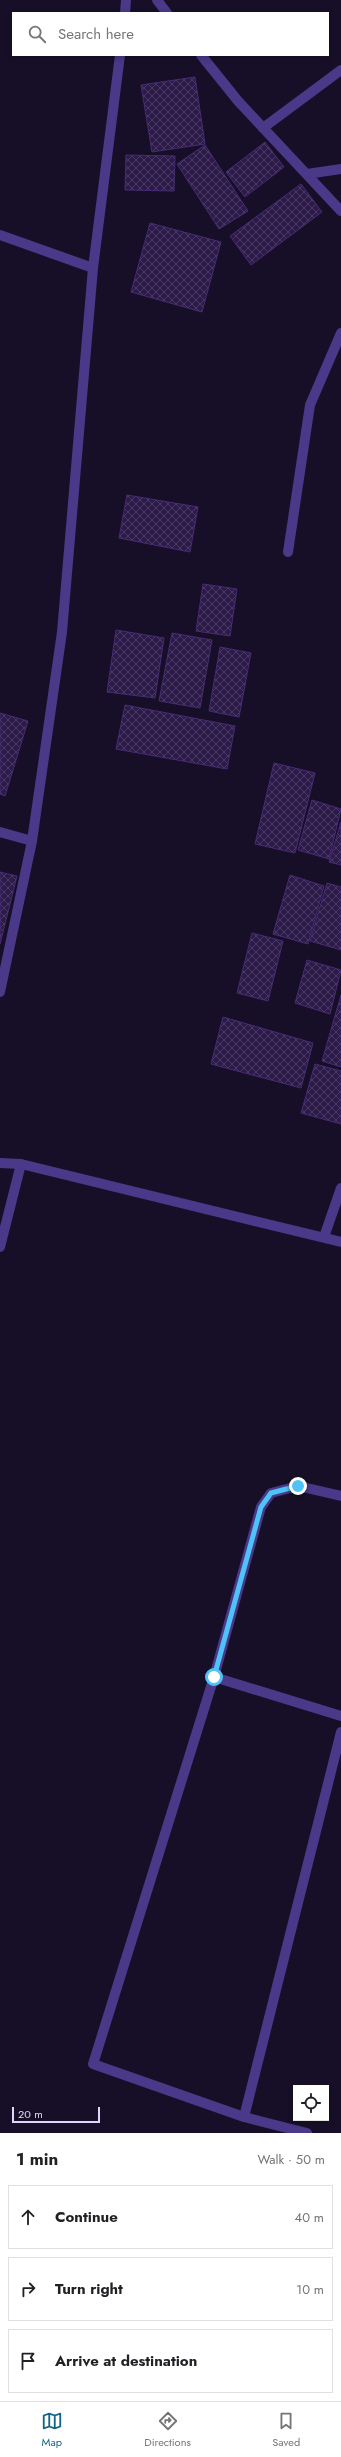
<!DOCTYPE html>
<html lang="en">
<head>
<meta charset="utf-8">
<style>
	:root { --surface:#fff; --page:#f2f2f2; --text:#202124; --muted:#757577; --line:#e0e0e0; --accent:#126587 }
	body { margin:0; font-family:Jost,sans-serif; background:var(--page); color:var(--text) }
	.controls { position:absolute; right:12px; bottom:12px; display:grid; overflow:hidden; border-radius:0px; box-shadow:0 2px 6px #0003 }
	.controls button { width:36px; height:36px; display:grid; place-items:center; padding:0; border:0; border-bottom:1px solid var(--line); background:var(--surface); color:var(--text); font:20px sans-serif }
	.scale { position:absolute; left:12px; bottom:10px; width:88px; box-sizing:border-box; padding-left:4px; border:2px solid #e1d5ff; border-top:0; font-size:11px; line-height:14px; white-space:nowrap; color:#e1d5ff; -webkit-text-stroke:3px #170f27; paint-order:stroke }
	.stop { position:absolute; width:12px; height:12px; margin:-9px; border:3px solid #4fc3f7; border-radius:50%; background:#fff }
	.stop.end { background:#4fc3f7; border-color:#fff; box-shadow:0 1px 4px #0008 }
	.list { margin:0; padding:0; list-style:none }
	h2 { display:flex; justify-content:space-between; align-items:center; height:52px; margin:0; padding:0 16px; font-size:17px }
	h2 small { font-size:13px; font-weight:400; color:var(--muted) }
	.list li { display:grid; grid-template-columns:26px 1fr auto; gap:12px; align-items:center; box-sizing:border-box; height:64px; margin:0 8px 8px; padding:0 8px; border:1px solid var(--line); border-radius:0px }
	.list b { display:block; font-size:15px; white-space:nowrap }
	.list em { font-size:13px; font-style:normal; color:var(--muted) }
	.icon { flex:none; width:22px; height:22px; fill:none; stroke:currentColor; stroke-width:2; stroke-linecap:round; stroke-linejoin:round }
	.map { position:relative; flex:none; width:341px; height:2133px; overflow:hidden }
	.search { position:absolute; background:var(--surface); box-shadow:0 2px 6px #0003; left:12px; right:12px; top:12px; height:44px; display:flex; align-items:center; gap:10px; box-sizing:border-box; padding:0 14px; border-radius:0px; color:var(--muted); font-size:15px }
	.sheet { height:268px; background:var(--surface) }
	nav { display:flex; justify-content:space-around; align-items:center; box-sizing:border-box; height:56px; border-top:1px solid var(--line); background:var(--surface); font-size:11px; color:var(--muted) }
	nav a { display:grid; justify-items:center; gap:2px }
	nav .on { color:var(--accent) }
	.map>svg:first-child { display:block }
	.building { fill:url(#building-cross-hatch); stroke:#482b76 }
	.lines { fill:none; stroke-linecap:round; stroke-linejoin:round }
	.minor { stroke:#4a3888; stroke-width:10 }
	.route { stroke:#4fc3f7; stroke-width:5 }
</style>
</head>
<body>
<div class="map">
<svg width="341" height="2133" viewBox="0 0 341 2133">
	<defs>
		<pattern id="building-cross-hatch" width="8" height="8" patternUnits="userSpaceOnUse"><rect width="8" height="8" fill="#2c1a49"/><path d="M0 0l8 8M0 8l8-8" fill="none" stroke="#4a3a64"/></pattern>
	</defs>
	<rect width="100%" height="100%" fill="#170f27"/>
	<!-- building -->
	<g class="building">
		<path d="M 195,77 L 205,144 L 152,152 L 141,85 Z"/>
		<path d="M 265,142 L 284,167 L 245,197 L 226,172 Z"/>
		<path d="M 205,145 L 248,211 L 219,229 L 177,164 Z"/>
		<path d="M 126,155 L 175,156 L 174,191 L 125,190 Z"/>
		<path d="M 301,184 L 322,212 L 251,265 L 230,236 Z"/>
		<path d="M 150,223 L 221,242 L 202,312 L 131,292 Z"/>
		<path d="M 127,495 L 198,507 L 190,552 L 119,538 Z"/>
		<path d="M 203,584 L 237,589 L 230,636 L 196,631 Z"/>
		<path d="M 116,630 L 164,638 L 155,698 L 107,692 Z"/>
		<path d="M 172,633 L 212,640 L 200,708 L 159,701 Z"/>
		<path d="M 220,647 L 251,653 L 239,717 L 209,711 Z"/>
		<path d="M 125,705 L 235,726 L 227,769 L 116,749 Z"/>
		<path d="M 0,713 L 28,721 L 5,796 L 0,794 Z"/>
		<path d="M 274,763 L 315,773 L 295,853 L 255,844 Z"/>
		<path d="M 312,800 L 341,809 L 329,859 L 298,850 Z"/>
		<path d="M 341,822 L 341,865 L 329,862 Z"/>
		<path d="M 0,872 L 17,876 L 0,944 Z"/>
		<path d="M 290,875 L 324,886 L 308,944 L 273,934 Z"/>
		<path d="M 327,883 L 341,887 L 341,950 L 310,941 Z"/>
		<path d="M 252,933 L 283,941 L 268,1001 L 237,993 Z"/>
		<path d="M 307,960 L 341,970 L 330,1014 L 295,1003 Z"/>
		<path d="M 341,995 L 341,1067 L 322,1061 Z"/>
		<path d="M 223,1017 L 313,1043 L 301,1088 L 211,1064 Z"/>
		<path d="M 315,1064 L 341,1071 L 341,1124 L 301,1113 Z"/>
	</g>
	<g class="lines">
		<!-- minor -->
		<g class="minor">
			<path d="M 157,0 L 167,13"/>
			<path d="M 125,13 L 126,0"/>
			<path d="M 201,55 L 238,101 L 341,211"/>
			<path d="M 263,128 L 341,70"/>
			<path d="M 307,174 L 341,169"/>
			<path d="M 0,235 L 93,268"/>
			<path d="M 288,552 L 310,405 L 341,333"/>
			<path d="M 0,832 L 32,841"/>
			<path d="M 0,992 L 32,841 L 62,632 L 93,268 L 120,55"/>
			<path d="M 0,1163 L 21,1164 L 341,1242"/>
			<path d="M 324,1237 L 341,1188"/>
			<path d="M 0,1247 L 21,1164"/>
			<path d="M 214,1677 L 341,1716"/>
			<path d="M 244,2117 L 93,2064 L 214,1677 L 261,1507 L 271,1493 L 298,1486 L 341,1496"/>
			<path d="M 307,2133 L 244,2117 L 341,1732"/>
		</g>
	</g>
	<g class="lines">
		<!-- route -->
		<path class="route" d="M 214,1677 L 261,1507 L 271,1493 L 298,1486"/>
	</g>
</svg>
<div class="controls">
<button><svg class="icon" aria-label="locate" viewBox="0 0 24 24"><circle cx="12" cy="12" r="6"/><path d="M12 2v4M12 18v4M2 12h4M18 12h4"/></svg></button>
</div>
<div class="scale">20 m</div>
<div class="stop" style="left:214px;top:1677px"></div>
<div class="stop end" style="left:298px;top:1486px"></div>
<div class="search"><svg class="icon" aria-label="search" viewBox="0 0 24 24"><circle cx="10" cy="10" r="6"/><path d="M15 15l6 6"/></svg>Search here</div>
</div>
<section class="sheet">
<h2>1 min<small>Walk · 50 m</small></h2>
<ul class="list">
<li><svg class="icon" aria-label="ahead" viewBox="0 0 24 24"><path d="M12 20V5M6 11l6-6 6 6"/></svg><div><b>Continue</b></div><em>40 m</em></li>
<li><svg class="icon" aria-label="right" viewBox="0 0 24 24"><path d="M7 20v-9h11M14 6l5 5-5 5"/></svg><div><b>Turn right</b></div><em>10 m</em></li>
<li><svg class="icon" aria-label="arrive" viewBox="0 0 24 24"><path d="M6 21V4h12l-3 4 3 4H6"/></svg><div><b>Arrive at destination</b></div></li>
</ul>
</section>
<nav>
<a class="on"><svg class="icon" aria-label="map" viewBox="0 0 24 24"><path d="M3 6l6-2 6 2 6-2v14l-6 2-6-2-6 2zM9 4v14M15 6v14"/></svg>Map</a>
<a><svg class="icon" aria-label="directions" viewBox="0 0 24 24"><path d="M12 3l9 9-9 9-9-9zM9 14v-3h6M13 9l2 2-2 2"/></svg>Directions</a>
<a><svg class="icon" aria-label="saved" viewBox="0 0 24 24"><path d="M7 4h10v16l-5-4-5 4z"/></svg>Saved</a>
</nav>
</body>
</html>
